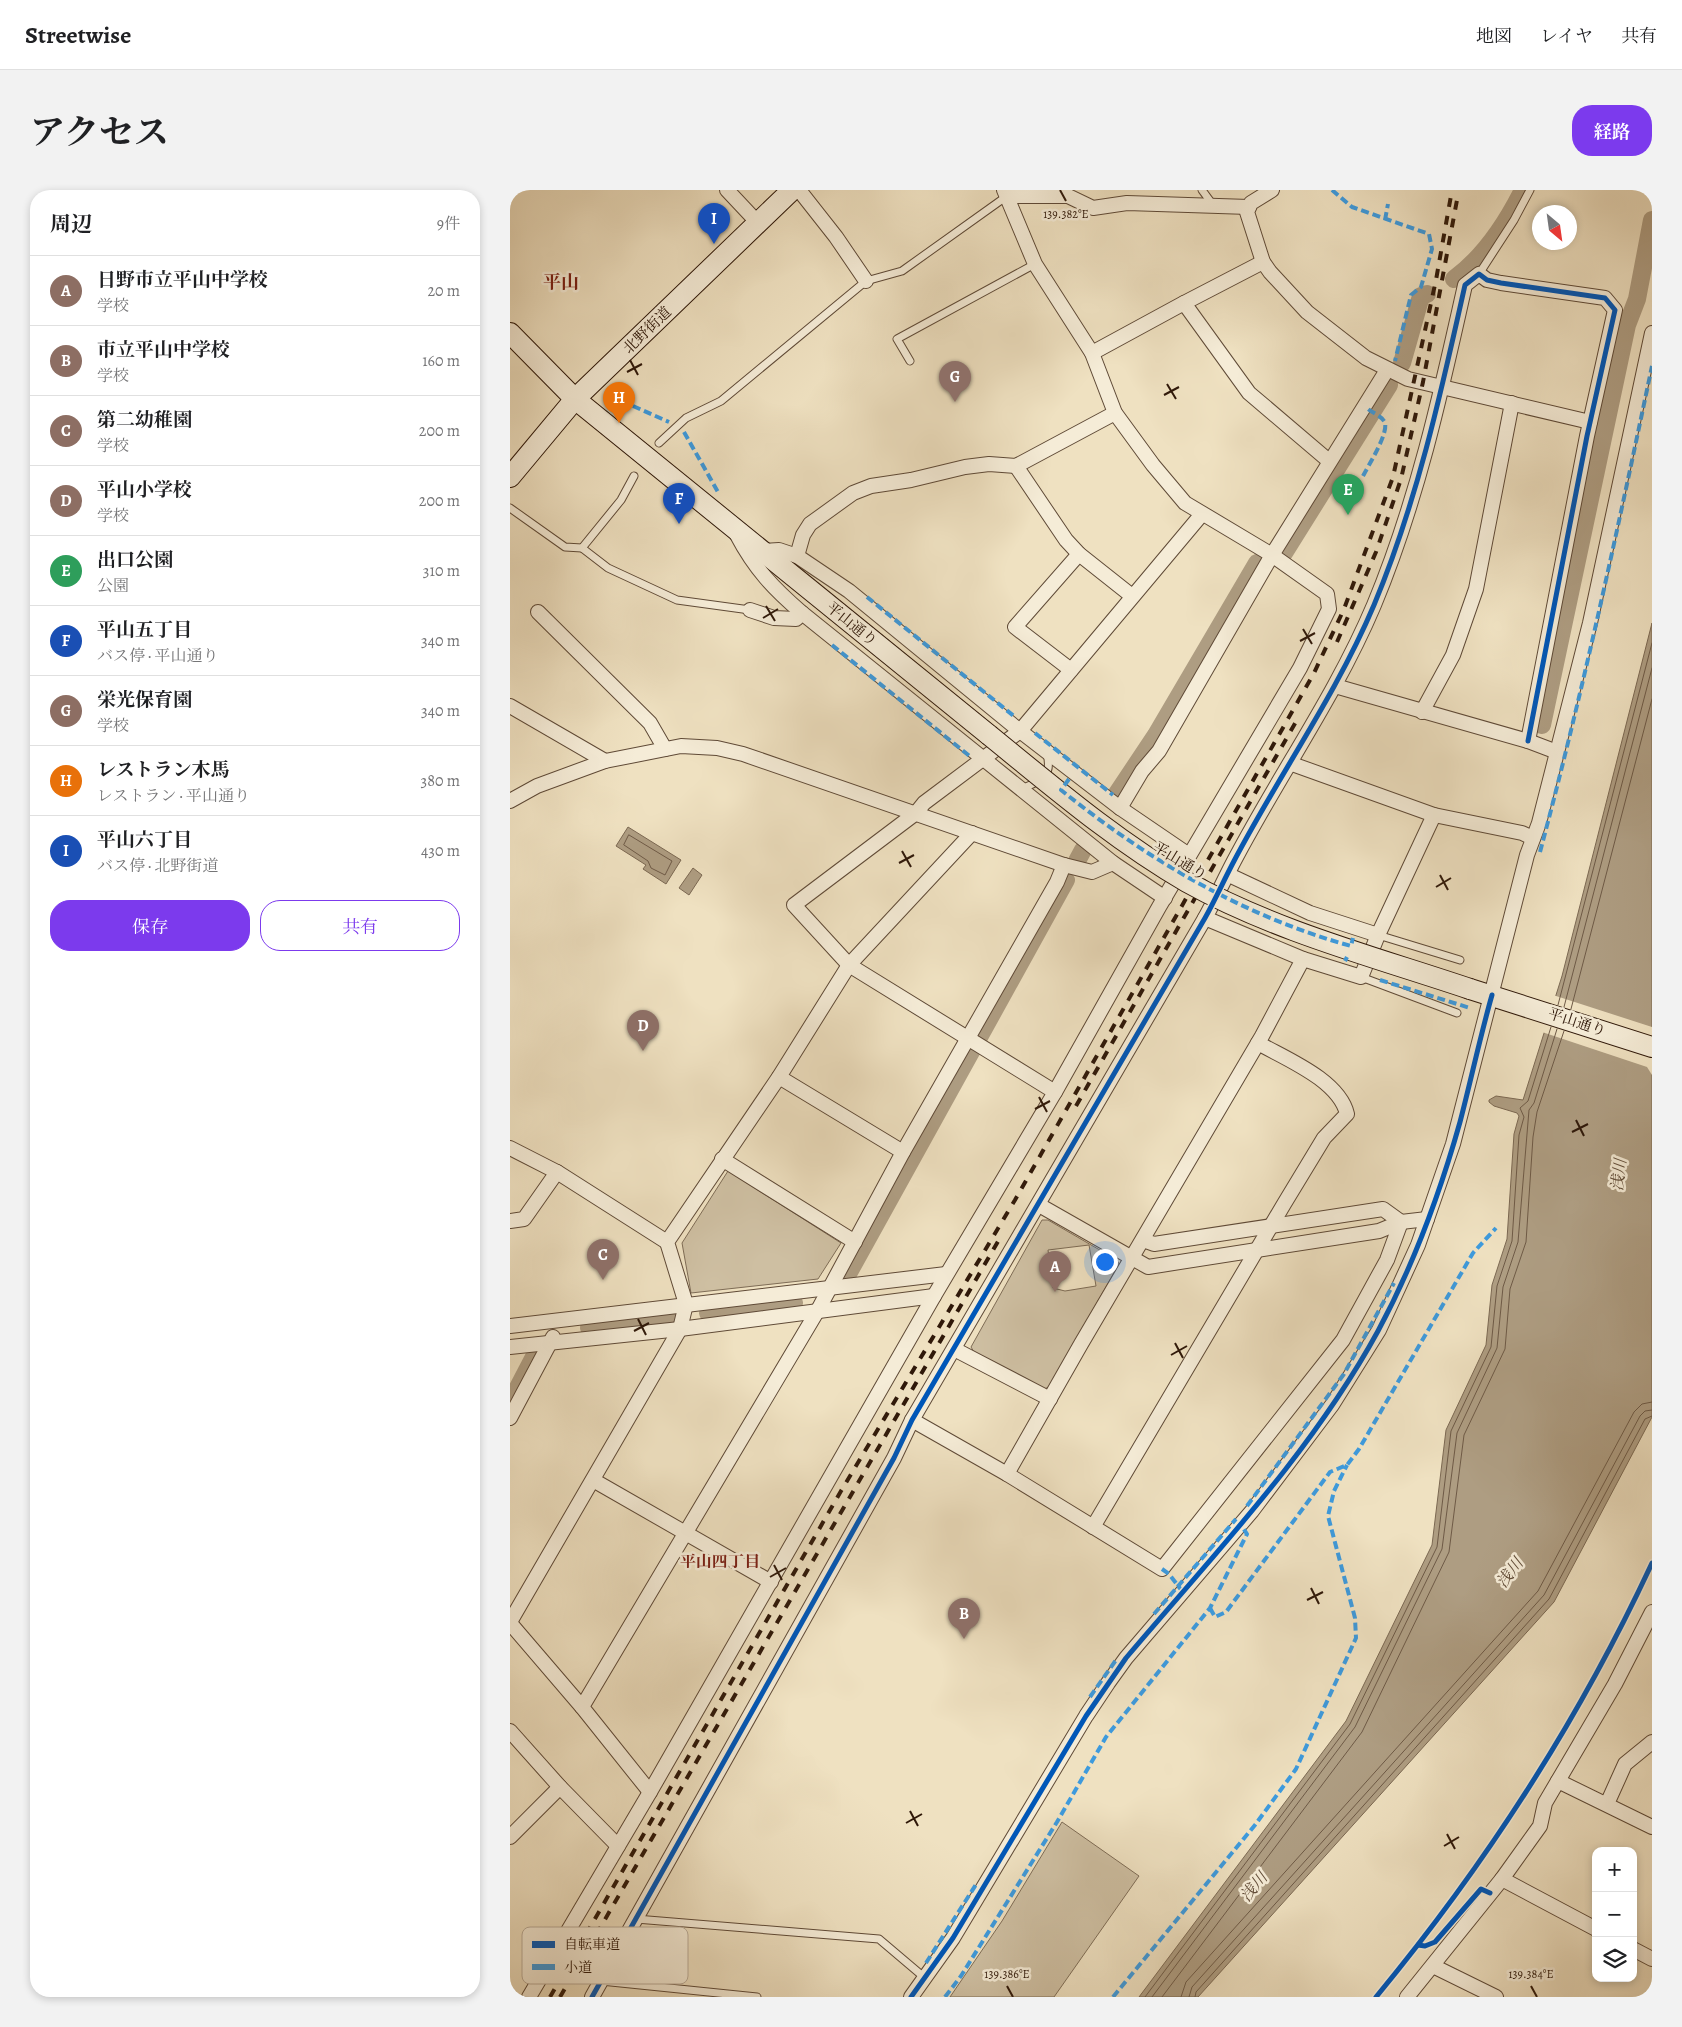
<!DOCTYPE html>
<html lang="ja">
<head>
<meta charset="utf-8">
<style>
	:root { --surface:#fff; --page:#f2f2f2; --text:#202124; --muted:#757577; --line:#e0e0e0; --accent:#7c3aed }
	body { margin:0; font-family:Alegreya,"Noto Serif JP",serif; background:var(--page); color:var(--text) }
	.controls { position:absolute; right:15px; bottom:15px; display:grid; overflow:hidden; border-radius:10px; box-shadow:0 2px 8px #0003 }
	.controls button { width:45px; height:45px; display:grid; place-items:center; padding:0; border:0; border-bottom:1px solid var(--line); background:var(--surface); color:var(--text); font:25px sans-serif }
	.compass { position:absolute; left:1022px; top:15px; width:45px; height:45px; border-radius:50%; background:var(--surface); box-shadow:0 2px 8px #0003; rotate:151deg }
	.you { position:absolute; left:594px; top:1071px; width:18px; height:18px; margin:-12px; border:4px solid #fff; border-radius:50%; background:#1a73e8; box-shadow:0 0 0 8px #1a73e833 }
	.badge { display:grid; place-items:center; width:32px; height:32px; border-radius:50%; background:var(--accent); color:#fff; font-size:16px; font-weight:700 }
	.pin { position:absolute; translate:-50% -41px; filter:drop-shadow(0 1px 2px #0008) }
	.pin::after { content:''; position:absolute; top:26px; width:18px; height:15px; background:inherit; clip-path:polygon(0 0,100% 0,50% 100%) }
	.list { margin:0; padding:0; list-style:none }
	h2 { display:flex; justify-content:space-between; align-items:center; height:65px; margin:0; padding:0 20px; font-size:21px }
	h2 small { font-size:16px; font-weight:400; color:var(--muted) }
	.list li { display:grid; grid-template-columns:32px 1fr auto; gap:15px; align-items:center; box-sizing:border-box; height:70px; padding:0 20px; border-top:1px solid var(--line) }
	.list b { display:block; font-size:19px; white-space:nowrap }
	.list p { margin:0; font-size:16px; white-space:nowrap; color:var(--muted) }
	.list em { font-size:16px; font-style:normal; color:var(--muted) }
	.actions { display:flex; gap:10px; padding:15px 20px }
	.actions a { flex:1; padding:11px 0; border:1px solid var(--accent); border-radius:20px; text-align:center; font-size:18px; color:var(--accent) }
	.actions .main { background:var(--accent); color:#fff }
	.icon { flex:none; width:28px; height:28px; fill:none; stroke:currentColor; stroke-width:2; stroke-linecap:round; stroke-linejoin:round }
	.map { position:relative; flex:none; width:1142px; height:1807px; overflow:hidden; border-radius:20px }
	header { display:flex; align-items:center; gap:30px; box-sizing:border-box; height:70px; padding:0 25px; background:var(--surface); border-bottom:1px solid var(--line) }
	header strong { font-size:24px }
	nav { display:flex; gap:28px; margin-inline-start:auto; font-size:18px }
	.intro { display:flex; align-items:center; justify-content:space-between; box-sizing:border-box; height:120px; padding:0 30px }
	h1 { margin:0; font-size:35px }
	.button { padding:12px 22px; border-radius:20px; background:var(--accent); color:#fff; font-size:18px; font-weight:700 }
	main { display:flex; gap:30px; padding:0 30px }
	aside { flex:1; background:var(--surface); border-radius:20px; box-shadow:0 2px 8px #0003 }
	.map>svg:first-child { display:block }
	.green { fill:#cebfa2; stroke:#7e6c56; fill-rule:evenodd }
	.water { fill:#ae9d82; stroke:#7b6852 }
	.pier { fill:#efe1c1 }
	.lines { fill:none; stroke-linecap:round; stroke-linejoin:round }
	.shore { stroke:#6e5a46; stroke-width:1 }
	.canal { stroke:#ae9d82; stroke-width:18 }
	.service-casing { stroke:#5f4a37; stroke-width:9 }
	.minor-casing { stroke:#5f4a37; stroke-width:16 }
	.secondary-casing { stroke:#2f1809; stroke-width:22 }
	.service { stroke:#f5ecd7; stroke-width:7 }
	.minor { stroke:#f5ecd7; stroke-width:14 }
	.secondary { stroke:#f5ecd7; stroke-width:20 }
	.rail { stroke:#2f1809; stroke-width:4; stroke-dasharray:9 9; stroke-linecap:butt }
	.secondary-bridge-casing { stroke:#2f1809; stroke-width:22; stroke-linecap:butt }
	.secondary-bridge { stroke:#f5ecd7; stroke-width:20 }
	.quiet { stroke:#3d9add; stroke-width:4; stroke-dasharray:8 4; stroke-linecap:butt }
	.cycleway-casing { stroke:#f5ecd7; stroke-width:8 }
	.cycleway { stroke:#0057b8; stroke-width:5 }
	.ticks { fill:none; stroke:#2f1809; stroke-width:2 }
	.labels { text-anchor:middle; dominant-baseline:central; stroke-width:5; stroke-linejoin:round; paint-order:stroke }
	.street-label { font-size:15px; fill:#2f1809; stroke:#f5ecd7 }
	.water-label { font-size:16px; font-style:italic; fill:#624d39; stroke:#f5ecd7 }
	.neighbourhood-label { font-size:16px; font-weight:bold; fill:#7a1f14; stroke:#f5ecd7 }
	.quarter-label { font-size:18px; font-weight:bold; fill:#7a1f14; stroke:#f5ecd7 }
	.key { fill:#f5ecd7; stroke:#baac99; stroke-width:1 }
	.key-label { font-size:14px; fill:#2f1809 }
	.ticks-label { font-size:12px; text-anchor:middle; fill:#2f1809; stroke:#f5ecd7; stroke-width:5; stroke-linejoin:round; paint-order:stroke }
</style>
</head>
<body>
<header>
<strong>Streetwise</strong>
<nav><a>地図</a><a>レイヤ</a><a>共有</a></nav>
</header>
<div class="intro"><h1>アクセス</h1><a class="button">経路</a></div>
<main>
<aside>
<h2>周辺<small>9件</small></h2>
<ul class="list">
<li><span class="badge" style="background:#8d6e63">A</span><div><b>日野市立平山中学校</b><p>学校</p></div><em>20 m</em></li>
<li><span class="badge" style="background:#8d6e63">B</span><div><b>市立平山中学校</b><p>学校</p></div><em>160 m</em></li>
<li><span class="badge" style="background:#8d6e63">C</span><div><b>第二幼稚園</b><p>学校</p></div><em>200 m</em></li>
<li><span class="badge" style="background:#8d6e63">D</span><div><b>平山小学校</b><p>学校</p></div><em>200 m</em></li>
<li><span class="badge" style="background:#2e9e5b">E</span><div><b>出口公園</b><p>公園</p></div><em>310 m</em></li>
<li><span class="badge" style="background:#1a4fb4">F</span><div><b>平山五丁目</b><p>バス停 · 平山通り</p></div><em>340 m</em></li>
<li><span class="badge" style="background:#8d6e63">G</span><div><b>栄光保育園</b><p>学校</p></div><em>340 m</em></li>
<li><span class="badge" style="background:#e8710a">H</span><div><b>レストラン木馬</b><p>レストラン · 平山通り</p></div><em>380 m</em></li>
<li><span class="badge" style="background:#1a4fb4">I</span><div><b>平山六丁目</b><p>バス停 · 北野街道</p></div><em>430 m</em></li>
</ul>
<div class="actions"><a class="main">保存</a><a>共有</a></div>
</aside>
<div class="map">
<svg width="1142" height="1807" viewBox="0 0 1142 1807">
	<rect width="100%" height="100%" fill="#efe1c1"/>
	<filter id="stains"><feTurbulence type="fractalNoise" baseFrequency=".004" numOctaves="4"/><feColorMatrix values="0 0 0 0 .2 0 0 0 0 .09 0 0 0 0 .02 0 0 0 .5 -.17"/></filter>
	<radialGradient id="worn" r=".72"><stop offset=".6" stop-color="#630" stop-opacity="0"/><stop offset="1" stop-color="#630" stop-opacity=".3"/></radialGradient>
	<!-- green -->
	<g class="green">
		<path d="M 218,981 L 331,1053 L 308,1089 L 181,1103 L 172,1053 Z"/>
		<path d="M 532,1030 L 538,1030 L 607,1070 L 609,1074 L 539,1197 L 534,1199 L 464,1162 L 461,1157 ZM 579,1055 L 586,1096 L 555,1101 L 543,1098 L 538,1060 Z"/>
		<path d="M 552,1632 L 629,1686 L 544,1807 L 440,1807 L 492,1731 Z"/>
	</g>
	<!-- water -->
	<g class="water">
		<path d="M 1142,433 L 1142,1227 L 1044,1412 L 688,1807 L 629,1807 L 836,1531 L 922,1355 L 936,1240 L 976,1155 L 982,1095 L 997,1049 L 1004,944 L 1009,926 L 1007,923 L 984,916 L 979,912 L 979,910 L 986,906 L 1013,910 L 1052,786 Z"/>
		<path d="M 118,637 L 171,670 L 156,694 L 133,679 L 136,675 L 106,656 Z"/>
		<path d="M 183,678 L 192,685 L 179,705 L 169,698 Z"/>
	</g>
	<!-- pier -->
	<path class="pier" d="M 1043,805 L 1142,837 L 1142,885 L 1137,877 L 1032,842 Z"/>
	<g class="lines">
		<!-- shore -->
		<g class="shore">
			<path d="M 119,645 L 162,671 L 155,685 L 141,678 L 138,671 L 114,655 Z"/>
			<path d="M 1048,815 L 1142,453"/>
			<path d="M 1054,817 L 1142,478"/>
			<path d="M 1061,819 L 1142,509"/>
			<path d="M 635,1807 L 840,1534 L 927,1357 L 941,1241 L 981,1157 L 987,1096 L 1002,1051 L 1009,945 L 1014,927 L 1010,918 L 1018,911 L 1041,837"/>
			<path d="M 642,1807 L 845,1537 L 932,1359 L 947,1243 L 987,1158 L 993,1097 L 1008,1052 L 1019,920 L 1024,913 L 1047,839"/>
			<path d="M 652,1807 L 852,1542 L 939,1362 L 954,1245 L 995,1159 L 1000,1099 L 1016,1052 L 1023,947 L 1027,922 L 1054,841"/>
			<path d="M 671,1807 L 676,1792 L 1028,1401 L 1124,1222 L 1132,1214 L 1142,1212"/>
			<path d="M 679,1807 L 682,1797 L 1034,1405 L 1130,1226 L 1135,1221 L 1142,1220"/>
			<path d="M 685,1807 L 686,1802 L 1039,1409 L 1135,1229 L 1142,1226"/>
		</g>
		<!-- canal -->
		<g class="canal">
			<path d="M 944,89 C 974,67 996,34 1013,0"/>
			<path d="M 892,173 L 911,106 L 917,104"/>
			<path d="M 774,363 L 879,195"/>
			<path d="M 1032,535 L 1117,135 L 1127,109 L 1142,30"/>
			<path d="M 606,605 L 646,545 L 747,373"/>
			<path d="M 567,671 L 573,660"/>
			<path d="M 338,1084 L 556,690"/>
			<path d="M 198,1123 L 284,1113"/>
			<path d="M 79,1138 L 159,1128"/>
			<path d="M 0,1213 L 24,1167"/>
		</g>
		<defs>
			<g id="service">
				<path d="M 692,0 L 703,15"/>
				<path d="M 969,84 L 1004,30 L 1020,0"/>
				<path d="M 400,171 L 387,149 L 525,74"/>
				<path d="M 149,253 L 176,228 L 211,211 L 356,91 L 392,81 L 497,6"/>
				<path d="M 0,318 L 55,357 L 72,358 L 111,310 L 124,286"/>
				<path d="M 72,358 L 98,378 L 167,410 L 240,420"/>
				<path d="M 511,599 C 530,591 543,588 537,564"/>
				<path d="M 868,745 L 950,770"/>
				<path d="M 851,787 L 947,823"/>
				<path d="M 126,1729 L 369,1749 L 415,1788"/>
				<path d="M 91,1791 L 247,1807"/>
			</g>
			<g id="minor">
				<path d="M 217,0 L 248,33"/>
				<path d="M 289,0 L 326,47 L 356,91"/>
				<path d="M 762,0 L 741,13 L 737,22 L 753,72 L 760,82 L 797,122 L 856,168 L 898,189 L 1080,232"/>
				<path d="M 497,6 L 558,6 L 583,18 L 617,13 L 739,17"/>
				<path d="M 753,72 L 674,113 L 739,203 L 819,271"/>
				<path d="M 582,163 L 674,113"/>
				<path d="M 506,276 L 556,350 L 569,364 L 622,406"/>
				<path d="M 227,345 C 245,379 263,398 292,423 L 603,673 L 655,708"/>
				<path d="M 253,361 L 269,360 L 287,366 L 339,401 L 510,541 L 610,618 L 679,665"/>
				<path d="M 287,366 L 293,345 L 300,334 L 343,303 L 361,296 L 401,290 L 455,277 L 479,274 L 506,276 L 605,223"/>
				<path d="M 240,420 L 264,428 L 286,429 L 292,423"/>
				<path d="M 28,422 L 140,533 L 155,559"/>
				<path d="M 561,480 L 505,437 L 569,364"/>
				<path d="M 825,496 L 1018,551 L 1047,562"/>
				<path d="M 0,516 L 95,571"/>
				<path d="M 912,522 L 943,465 L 966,399 L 1002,213"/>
				<path d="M 782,574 L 924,625 L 1012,643 L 1023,648"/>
				<path d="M 0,611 L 27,596 L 95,571 L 171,556 L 207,558 L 233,564 L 554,675 L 582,682 L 603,673"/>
				<path d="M 610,618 L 632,581 L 649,561 L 762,365 L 877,180"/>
				<path d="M 719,685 L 800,723 L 868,745"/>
				<path d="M 695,728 L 793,769 L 851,787 L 868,745 L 924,625"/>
				<path d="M 269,887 L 393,962"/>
				<path d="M 545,902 L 339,775 L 284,715 L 406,623 L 414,613 L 510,541 L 692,324"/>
				<path d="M 0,958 L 47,982 L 157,1052"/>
				<path d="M 212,969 L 345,1052"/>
				<path d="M 529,1015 L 638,1077 L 869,1041 L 891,1032 L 917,1029"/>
				<path d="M 0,1031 L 14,1029 L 47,982"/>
				<path d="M 633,1050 L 644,1054 L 873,1019 L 891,1032"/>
				<path d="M 0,1136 L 436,1084"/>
				<path d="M 0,1157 L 170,1139 L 424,1106"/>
				<path d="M 444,1159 L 540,1209"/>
				<path d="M 0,1228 L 43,1147"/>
				<path d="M 402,1230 L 497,1284 L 652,1379 L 833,1150 L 877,1070 L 891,1032"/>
				<path d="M 497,1284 L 571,1154 L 752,846 L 793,769"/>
				<path d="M 83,1290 L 261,1392"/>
				<path d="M 583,1337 L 774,1014 L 814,948 L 837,924 C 829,890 776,869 748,853"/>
				<path d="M 0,1432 L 170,1139 L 176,1114 L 157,1052 L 269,887 L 339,775 L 462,643"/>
				<path d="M 0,1433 L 72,1517"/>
				<path d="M 0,1541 L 50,1597 L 108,1656"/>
				<path d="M 1048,1591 L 1142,1637"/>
				<path d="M 140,1602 L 72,1517 L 308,1120 L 393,962 L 547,692 L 554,675"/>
				<path d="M 1097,1614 L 1115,1574 L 1142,1552"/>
				<path d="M 0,1647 L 50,1597"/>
				<path d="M 992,1689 L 1030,1636 L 1035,1613 L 1105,1494 L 1142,1422"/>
				<path d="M 1123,1759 L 1142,1769"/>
				<path d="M 923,1776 L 986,1807"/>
				<path d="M 19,1807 L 140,1602 L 424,1106 L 545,902 L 649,717 L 790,478 L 819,419 L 817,404 L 762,365 L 675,313 L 643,275 L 605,223 L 582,163 L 525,74 L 494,0"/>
				<path d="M 82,1807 L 384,1268 L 402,1230 L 695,728 C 705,710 714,690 724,671 C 769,585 826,505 864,415 C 907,312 931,203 955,95 L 969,84 L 977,90 L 991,93 L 1095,108 L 1105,120 L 1077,246 L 1018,551"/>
				<path d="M 401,1807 L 443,1748 L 576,1526 L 598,1493 L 616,1468 L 742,1321 L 822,1215 L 869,1140 L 908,1055 L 943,954 L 1017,665 L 1029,633 L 1080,433 L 1142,143"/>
				<path d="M 897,1807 L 992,1689 L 1086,1739"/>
			</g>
			<g id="secondary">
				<path d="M 0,143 L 65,209 L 479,545"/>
				<path d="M 0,287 L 65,209 L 282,0"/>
				<path d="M 960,799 L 1142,857"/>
			</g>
		</defs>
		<!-- service casing -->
		<use href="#service" class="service-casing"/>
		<!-- minor casing -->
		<use href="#minor" class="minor-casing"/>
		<!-- secondary casing -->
		<use href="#secondary" class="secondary-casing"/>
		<!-- service -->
		<use href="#service" class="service"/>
		<!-- minor -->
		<use href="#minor" class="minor"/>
		<!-- secondary -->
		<use href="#secondary" class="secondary"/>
		<!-- rail -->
		<g class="rail">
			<path d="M 827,452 L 866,362 L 891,289 L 913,192 L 947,10"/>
			<path d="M 566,916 L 787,530"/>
			<path d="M 40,1807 L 331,1301 L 505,1010 L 804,483 L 834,419 L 883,287 L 926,90 L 942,0"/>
			<path d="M 50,1807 L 490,1048"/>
		</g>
		<defs>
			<path id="secondary-bridge" d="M 479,545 C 543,597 606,651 677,692 C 765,741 865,767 960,799"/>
		</defs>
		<!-- secondary-bridge casing -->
		<use href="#secondary-bridge" class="secondary-bridge-casing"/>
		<!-- secondary-bridge -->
		<use href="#secondary-bridge" class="secondary-bridge"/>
		<!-- quiet -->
		<g class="quiet">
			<path d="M 822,0 L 842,17 L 919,44 L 922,59 L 911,97 L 901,105 L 885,171"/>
			<path d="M 875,30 L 878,14"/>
			<path d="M 123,216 L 159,232"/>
			<path d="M 174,242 L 208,302"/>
			<path d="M 853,286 C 858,276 881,240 874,231 C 871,226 863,223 858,219"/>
			<path d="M 357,407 L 505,527"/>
			<path d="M 322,455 L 462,568"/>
			<path d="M 525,543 L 603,605"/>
			<path d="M 559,589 L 551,600 C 638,670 733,726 841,756 L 843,748"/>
			<path d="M 1030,662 C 1073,501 1108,338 1142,176"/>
			<path d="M 835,771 L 837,767"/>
			<path d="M 870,790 L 960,818"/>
			<path d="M 737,1316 L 834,1184 L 884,1093"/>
			<path d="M 652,1379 L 659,1384 L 672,1401"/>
			<path d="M 700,1418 L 705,1427 L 716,1422 L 820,1282 L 837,1275 L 849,1259 L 963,1063 L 986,1038"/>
			<path d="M 644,1424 L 726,1329"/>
			<path d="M 580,1507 L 606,1470"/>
			<path d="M 416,1773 L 467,1693"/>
			<path d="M 435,1807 L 451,1786 L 547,1632 L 596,1547 L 700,1418 L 737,1344 L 731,1335"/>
			<path d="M 603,1807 L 745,1635 L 786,1579 L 846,1448 L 845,1428 L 818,1326 L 824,1301 L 837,1275"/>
		</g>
		<defs>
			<g id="cycleway">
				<path d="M 908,1755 L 915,1756 L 925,1752 L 971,1699 L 980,1703"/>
				<path d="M 82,1807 L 384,1268 L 402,1230 L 695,728 C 705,710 714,690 724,671 C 769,585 826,505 864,415 C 907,312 931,203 955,95 L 969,84 L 977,90 L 991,93 L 1095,108 L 1105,120 L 1077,246 L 1018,551"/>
				<path d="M 401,1807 L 443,1748 L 576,1526 L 616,1468 C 705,1363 802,1262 868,1141 C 903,1076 930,1003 950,932 C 961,890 970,847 982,805"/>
				<path d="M 866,1807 C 977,1673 1068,1532 1142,1373"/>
			</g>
		</defs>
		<!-- cycleway casing -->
		<use href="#cycleway" class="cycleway-casing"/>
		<!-- cycleway -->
		<use href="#cycleway" class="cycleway"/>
	</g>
	<!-- ticks -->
	<path class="ticks" d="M 550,0 L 556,11M 120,170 L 128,185M 117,182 L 132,174M 657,194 L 666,209M 654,205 L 669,197M 256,416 L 265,431M 253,428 L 268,419M 793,439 L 802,454M 790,451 L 805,443M 392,661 L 401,677M 389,673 L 404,665M 930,685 L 938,700M 926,697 L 941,688M 529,907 L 537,922M 525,919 L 540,911M 1066,930 L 1074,946M 1062,942 L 1078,934M 128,1129 L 136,1145M 124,1141 L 139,1133M 665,1153 L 673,1168M 661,1165 L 677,1156M 264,1375 L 272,1390M 260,1387 L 276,1378M 801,1398 L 809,1414M 797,1410 L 813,1402M 400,1621 L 408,1636M 396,1633 L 412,1624M 937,1644 L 945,1659M 934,1656 L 949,1647M 497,1796 L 503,1807M 1021,1796 L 1027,1807"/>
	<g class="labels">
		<!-- street labels -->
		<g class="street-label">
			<text transform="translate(137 140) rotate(-44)">北野街道</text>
			<text transform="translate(342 434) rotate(39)">平山通り</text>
			<text transform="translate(670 671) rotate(31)">平山通り</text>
			<text transform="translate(1067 832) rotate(18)">平山通り</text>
		</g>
		<!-- water labels -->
		<g class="water-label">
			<text transform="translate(1109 985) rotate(-83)">浅川</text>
			<text transform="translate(1000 1383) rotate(-53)">浅川</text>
			<text transform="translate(744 1697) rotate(-50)">浅川</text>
		</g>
		<!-- neighbourhood labels -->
		<g class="neighbourhood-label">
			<text x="210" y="1372">平山四丁目</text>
		</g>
		<!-- quarter labels -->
		<g class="quarter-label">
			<text x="51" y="92">平山</text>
		</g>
	</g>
	<!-- legend -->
	<rect x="12" y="1737" width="166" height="57" rx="8" class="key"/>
	<rect x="22" y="1751" width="23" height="7" fill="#0057b8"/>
	<rect x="22" y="1774" width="23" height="6" fill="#3d9add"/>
	<g class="key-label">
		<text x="54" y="1759">自転車道</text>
		<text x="54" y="1782">小道</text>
	</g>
	<g class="ticks-label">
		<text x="556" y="28">139.382°E</text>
		<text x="497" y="1788">139.386°E</text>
		<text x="1021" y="1788">139.384°E</text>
	</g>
	<rect width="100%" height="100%" filter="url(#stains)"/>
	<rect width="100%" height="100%" fill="url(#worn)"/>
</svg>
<div class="controls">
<button>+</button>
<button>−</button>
<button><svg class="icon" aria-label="layers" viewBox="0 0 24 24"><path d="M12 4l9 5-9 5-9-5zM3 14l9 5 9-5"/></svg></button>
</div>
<svg class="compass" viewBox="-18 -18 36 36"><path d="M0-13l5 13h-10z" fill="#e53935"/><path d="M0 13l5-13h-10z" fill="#757577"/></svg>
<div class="you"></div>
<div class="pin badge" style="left:545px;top:1102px;background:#8d6e63">A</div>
<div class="pin badge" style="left:454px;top:1449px;background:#8d6e63">B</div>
<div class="pin badge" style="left:93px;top:1090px;background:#8d6e63">C</div>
<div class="pin badge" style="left:133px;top:861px;background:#8d6e63">D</div>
<div class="pin badge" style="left:838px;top:325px;background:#2e9e5b">E</div>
<div class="pin badge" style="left:169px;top:334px;background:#1a4fb4">F</div>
<div class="pin badge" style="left:445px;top:212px;background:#8d6e63">G</div>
<div class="pin badge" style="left:109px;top:233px;background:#e8710a">H</div>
<div class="pin badge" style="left:204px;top:54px;background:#1a4fb4">I</div>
</div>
</main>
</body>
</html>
